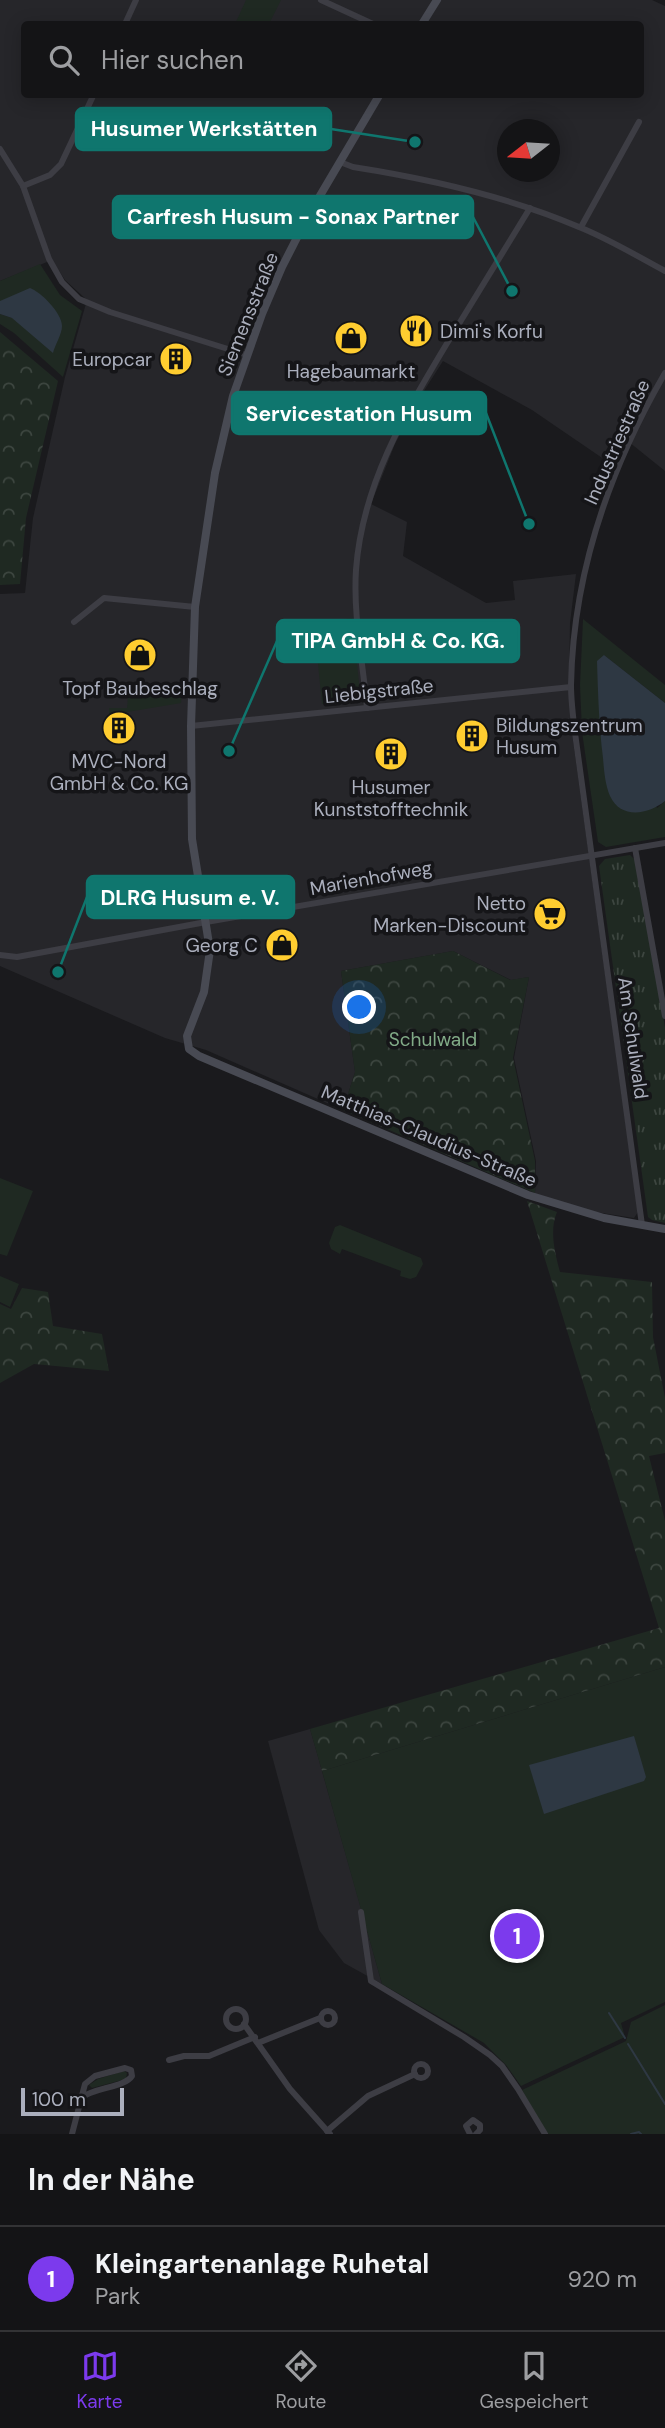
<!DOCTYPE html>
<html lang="de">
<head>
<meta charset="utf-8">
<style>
	:root { --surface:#141416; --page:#212123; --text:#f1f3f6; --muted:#9d9ea1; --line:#333335; --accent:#7c3aed }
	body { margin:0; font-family:"DM Sans",sans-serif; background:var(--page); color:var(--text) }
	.compass { position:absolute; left:497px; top:119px; width:63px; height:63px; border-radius:50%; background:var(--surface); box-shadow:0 4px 18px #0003; rotate:253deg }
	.scale { position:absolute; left:21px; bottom:18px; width:103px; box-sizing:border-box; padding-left:7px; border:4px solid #abafbd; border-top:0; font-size:19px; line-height:24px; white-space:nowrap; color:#abafbd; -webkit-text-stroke:5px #151518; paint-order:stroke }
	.you { position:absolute; left:360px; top:1008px; width:24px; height:24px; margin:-18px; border:5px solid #fff; border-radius:50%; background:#1a73e8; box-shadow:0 0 0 10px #1a73e833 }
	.badge { display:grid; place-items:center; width:46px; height:46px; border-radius:50%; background:var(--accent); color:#fff; font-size:23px; font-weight:700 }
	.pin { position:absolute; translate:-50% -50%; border:4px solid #fff; box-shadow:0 2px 7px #0006 }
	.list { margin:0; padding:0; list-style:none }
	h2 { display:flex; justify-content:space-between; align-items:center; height:91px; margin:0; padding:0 28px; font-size:30px }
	h2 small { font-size:23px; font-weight:400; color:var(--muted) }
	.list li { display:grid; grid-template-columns:46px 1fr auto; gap:21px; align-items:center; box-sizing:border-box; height:105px; padding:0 28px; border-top:2px solid var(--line) }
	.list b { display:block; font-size:26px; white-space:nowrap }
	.list p { margin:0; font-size:23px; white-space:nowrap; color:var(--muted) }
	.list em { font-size:23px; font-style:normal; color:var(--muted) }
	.icon { flex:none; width:38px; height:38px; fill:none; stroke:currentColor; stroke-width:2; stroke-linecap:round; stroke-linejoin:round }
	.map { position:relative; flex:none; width:665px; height:2134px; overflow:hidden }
	.search { position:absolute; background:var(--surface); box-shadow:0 4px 18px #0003; left:21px; right:21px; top:21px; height:77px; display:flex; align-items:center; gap:18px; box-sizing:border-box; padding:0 24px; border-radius:7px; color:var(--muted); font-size:26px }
	.sheet { height:196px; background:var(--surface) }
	nav { display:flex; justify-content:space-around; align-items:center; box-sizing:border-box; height:98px; border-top:2px solid var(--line); background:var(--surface); font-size:19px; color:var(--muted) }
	nav a { display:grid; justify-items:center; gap:4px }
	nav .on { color:var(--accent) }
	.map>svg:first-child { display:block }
	.built { fill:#26262a; fill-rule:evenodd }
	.green { fill:#1f2922 }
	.forest { fill:url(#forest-crowns) }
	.park { fill:url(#park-tufts) }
	.water { fill:#2e3843 }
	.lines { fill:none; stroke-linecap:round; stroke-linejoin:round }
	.stream { stroke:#2e3843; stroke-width:2 }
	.street { stroke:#3d3d44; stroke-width:6 }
	.secondary { stroke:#484a53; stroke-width:8 }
	.labels { text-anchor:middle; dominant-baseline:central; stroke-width:7; stroke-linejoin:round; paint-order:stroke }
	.street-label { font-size:19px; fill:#abafbd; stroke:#151518 }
	.poi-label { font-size:19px; fill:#abafbd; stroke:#151518 }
	.park-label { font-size:19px; fill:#81aa87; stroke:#151518 }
	.leader { fill:none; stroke:#0f766e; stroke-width:2.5 }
	.callout-dot { fill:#0f766e; stroke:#151518; stroke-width:2.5 }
	.callout { fill:#0f766e; stroke:#0f766e; stroke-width:2.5 }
	.callout-label { font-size:21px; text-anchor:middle; font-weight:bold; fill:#fff }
</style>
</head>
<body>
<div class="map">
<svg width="665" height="2134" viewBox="0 0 665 2134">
	<defs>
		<pattern id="forest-crowns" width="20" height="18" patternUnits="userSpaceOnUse" patternTransform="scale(1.75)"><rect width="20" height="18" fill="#1f2922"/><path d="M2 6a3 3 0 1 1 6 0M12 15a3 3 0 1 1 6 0" fill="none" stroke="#3d4640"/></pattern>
		<pattern id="park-tufts" width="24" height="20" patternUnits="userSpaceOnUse" patternTransform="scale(1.75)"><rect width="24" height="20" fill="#1f2922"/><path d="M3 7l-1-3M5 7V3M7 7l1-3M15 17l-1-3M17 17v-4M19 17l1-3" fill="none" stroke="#3d4640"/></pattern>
	</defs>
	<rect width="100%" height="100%" fill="#1a1a1d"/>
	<!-- built -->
	<g class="built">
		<path d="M 0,0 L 652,0 L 665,6 L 665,471 L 624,438 L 611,464 L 532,410 L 443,361 L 415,405 L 395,444 L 371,504 L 407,522 L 403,556 L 486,603 L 515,600 L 513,581 L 576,574 L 570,623 L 569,684 L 572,733 L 638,1212 L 634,1218 L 589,1211 L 535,1194 L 536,1161 L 514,1058 L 529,977 L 511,980 L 453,951 L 341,971 L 355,1072 L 343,1110 L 206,1050 L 165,1038 L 0,966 L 0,594 L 25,593 L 33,518 L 65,377 L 87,300 L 65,280 L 52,260 L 0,281 ZM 24,24 L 640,24 L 640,94 L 24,94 ZM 508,130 L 550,130 L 550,172 L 508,172 Z"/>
		<path d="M 310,1729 L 355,1887 L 382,1984 L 344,1963 L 319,1930 L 268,1741 Z"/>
	</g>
	<!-- green -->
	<g class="green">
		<path d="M 246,0 L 281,0 L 269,24 L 243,24 L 236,22 Z"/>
		<path d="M 40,264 L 60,295 L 82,311 L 63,377 L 14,333 L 0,324 L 0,314 L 12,318 L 0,301 L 0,281 Z"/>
		<path d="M 352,618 L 360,692 L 354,701 L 322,704 L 314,623 Z"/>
		<path d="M 583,619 L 665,685 L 665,703 L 604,655 L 657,808 L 665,801 L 665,837 L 606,847 L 598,842 L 582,732 L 580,685 Z"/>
		<path d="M 129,686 L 182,689 L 181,703 L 109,715 L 109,708 L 127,708 Z"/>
		<path d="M 0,1178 L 33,1191 L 7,1256 L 0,1254 Z"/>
		<path d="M 340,1225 L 421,1258 L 423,1264 L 416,1277 L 410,1279 L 400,1276 L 401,1271 L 342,1249 L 340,1254 L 331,1249 L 329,1243 L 335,1227 Z"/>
		<path d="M 0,1276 L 19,1284 L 10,1307 L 0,1302 Z"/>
		<path d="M 665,1667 L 665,2002 L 621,2023 L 625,2037 L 521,2086 L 506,2065 L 484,2043 L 382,1984 L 322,1771 Z"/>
		<path d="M 665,2005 L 665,2134 L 547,2134 L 522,2090 L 626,2041 L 631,2022 Z"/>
		<path d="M 124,2071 L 127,2073 L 126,2079 L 92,2088 L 89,2085 L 98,2079 Z"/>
	</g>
	<!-- forest -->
	<g class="forest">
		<path d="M 0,332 L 58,381 L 26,518 L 20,584 L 0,585 Z"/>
		<path d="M 453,951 L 510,980 L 529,977 L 513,1058 L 535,1161 L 535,1193 L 343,1110 L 355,1072 L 341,971 Z"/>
		<path d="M 527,1201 L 557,1212 C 549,1231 555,1253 560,1272 L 652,1282 L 653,1337 L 665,1398 L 665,1453 L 649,1456 L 665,1521 L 665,1667 L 322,1771 L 310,1729 L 659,1628 Z"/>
		<path d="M 22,1288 L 48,1292 L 53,1326 L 102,1334 L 109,1371 L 34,1364 L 0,1383 L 0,1304 L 11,1309 Z"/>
	</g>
	<!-- park -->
	<path class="park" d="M 630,855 L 637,862 L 665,1028 L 665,1223 L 652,1220 L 648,1217 L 599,866 L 605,859 Z"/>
	<!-- water -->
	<g class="water">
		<path d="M 30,288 C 41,292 62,313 62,326 C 62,334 55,345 53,353 L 12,318 L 0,314 L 0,301 Z"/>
		<path d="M 604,655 L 665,703 L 665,801 C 649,814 621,820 610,796 C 605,784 604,770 603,758 C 599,726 598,694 597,661 Z"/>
		<path d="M 634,1736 L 646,1777 L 644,1781 L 544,1814 L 529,1765 Z"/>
	</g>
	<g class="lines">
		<!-- stream -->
		<g class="stream">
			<path d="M 609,2013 L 625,2038"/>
			<path d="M 628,2044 L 665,2104"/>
			<path d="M 631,2134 L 639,2132 L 641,2134"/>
		</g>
		<!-- street -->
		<g class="street">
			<path d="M 321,0 L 373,24"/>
			<path d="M 125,24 L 136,0"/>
			<path d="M 0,149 L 23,186 L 49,259 L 62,282 L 79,299 L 110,312 L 247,355"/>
			<path d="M 340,162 L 353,167 C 430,179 507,196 579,227 C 609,239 637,256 665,271"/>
			<path d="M 23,186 L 50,175 L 61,164 L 94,94"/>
			<path d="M 581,227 L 639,122"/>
			<path d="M 74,622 L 104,598 L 195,607"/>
			<path d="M 367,708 C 363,663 353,615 356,570 C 362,486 404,415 446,345 C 474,299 502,254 530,208"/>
			<path d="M 191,726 L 571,687"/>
			<path d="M 635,848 L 665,1016"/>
			<path d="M 0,955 L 17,957 L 206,922 L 665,843"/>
			<path d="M 642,1225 L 575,733 C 573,717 571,701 571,685 C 573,574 610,468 665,373"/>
			<path d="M 361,1912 L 371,1981 L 464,2037 L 490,2055 L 502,2066 L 518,2089 L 545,2134"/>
			<circle cx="236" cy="2019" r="10"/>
			<circle cx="328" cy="2018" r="7"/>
			<path d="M 244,2024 L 290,2089 L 330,2134"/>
			<path d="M 258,2043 L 320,2018"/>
			<path d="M 169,2060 L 184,2056 L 209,2056 L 255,2037"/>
			<circle cx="421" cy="2071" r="7"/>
			<path d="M 327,2131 L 368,2096 L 415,2074"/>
			<path d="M 72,2134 L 85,2084 L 95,2076 L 125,2068 L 131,2070 L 132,2076 C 124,2088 95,2087 81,2098"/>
			<path d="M 470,2134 L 466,2126 L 473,2120 L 480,2125 L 480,2130 L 476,2134"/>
		</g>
		<!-- secondary -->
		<g class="secondary">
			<path d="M 422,24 L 437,0"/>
			<path d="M 380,94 L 308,216 L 282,267 L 262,314 L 233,396 L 215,473 L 195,607 L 191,726 L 192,839 L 210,950 L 204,992 L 187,1036 L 189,1049 L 199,1056 L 528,1195 L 604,1218 L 665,1229"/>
		</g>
	</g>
	<!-- icons -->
	<defs>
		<symbol id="restaurant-disc" viewBox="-11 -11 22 22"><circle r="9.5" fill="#ffcd30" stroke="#151518"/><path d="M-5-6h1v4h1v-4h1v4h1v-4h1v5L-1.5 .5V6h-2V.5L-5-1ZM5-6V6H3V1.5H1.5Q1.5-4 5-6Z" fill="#111"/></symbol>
		<symbol id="shop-disc" viewBox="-11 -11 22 22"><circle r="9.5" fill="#ffcd30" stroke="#151518"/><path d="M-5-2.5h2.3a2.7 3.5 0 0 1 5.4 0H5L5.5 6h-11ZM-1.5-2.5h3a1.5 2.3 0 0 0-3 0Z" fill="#111"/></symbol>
		<symbol id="building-disc" viewBox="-11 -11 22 22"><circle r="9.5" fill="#ffcd30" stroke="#151518"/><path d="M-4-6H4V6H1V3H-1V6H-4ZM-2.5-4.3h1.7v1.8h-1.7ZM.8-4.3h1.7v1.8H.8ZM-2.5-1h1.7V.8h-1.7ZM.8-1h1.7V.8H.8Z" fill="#111"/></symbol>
		<symbol id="supermarket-disc" viewBox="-11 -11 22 22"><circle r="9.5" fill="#ffcd30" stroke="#151518"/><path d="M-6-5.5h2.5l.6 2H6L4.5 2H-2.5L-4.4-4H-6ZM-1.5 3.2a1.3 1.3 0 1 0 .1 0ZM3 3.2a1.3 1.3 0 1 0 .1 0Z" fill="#111"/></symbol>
	</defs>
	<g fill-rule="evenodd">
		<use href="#restaurant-disc" x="397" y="312" width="38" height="38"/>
		<use href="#shop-disc" x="332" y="319" width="38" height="38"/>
		<use href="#building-disc" x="157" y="340" width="38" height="38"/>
		<use href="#shop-disc" x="121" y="636" width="38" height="38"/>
		<use href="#building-disc" x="100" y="709" width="38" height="38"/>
		<use href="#building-disc" x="453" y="717" width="38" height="38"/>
		<use href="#building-disc" x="372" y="735" width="38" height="38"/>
		<use href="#supermarket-disc" x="531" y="895" width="38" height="38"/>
		<use href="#shop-disc" x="263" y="926" width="38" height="38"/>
	</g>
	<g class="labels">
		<!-- street labels -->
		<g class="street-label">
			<text transform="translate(248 314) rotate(-68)">Siemensstraße</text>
			<text transform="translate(617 442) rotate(-66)">Industriestraße</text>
			<text transform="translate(379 691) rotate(-6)">Liebigstraße</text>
			<text transform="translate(371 878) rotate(-10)">Marienhofweg</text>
			<text transform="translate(633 1038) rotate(82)">Am Schulwald</text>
			<text transform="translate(429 1136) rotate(23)">Matthias-Claudius-Straße</text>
		</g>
		<!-- poi labels -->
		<g class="poi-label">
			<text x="440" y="331" text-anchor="start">Dimi's Korfu</text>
			<text x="152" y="359" text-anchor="end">Europcar</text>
			<text x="351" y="371">Hagebaumarkt</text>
			<text x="140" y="688">Topf Baubeschlag</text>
			<text x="496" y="725" text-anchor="start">Bildungszentrum<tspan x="496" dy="22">Husum</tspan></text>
			<text x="119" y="761">MVC-Nord<tspan x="119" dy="22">GmbH &amp; Co. KG</tspan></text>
			<text x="391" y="787">Husumer<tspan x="391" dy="22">Kunststofftechnik</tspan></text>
			<text x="526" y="903" text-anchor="end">Netto<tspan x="526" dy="22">Marken-Discount</tspan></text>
			<text x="258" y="945" text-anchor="end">Georg C</text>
		</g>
		<!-- park labels -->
		<g class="park-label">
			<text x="433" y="1039">Schulwald</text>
		</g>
	</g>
	<!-- callouts -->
	<path class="leader" d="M415 142L331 129M512 291L473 217M529 524L486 413M229 751L277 641M58 972L87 897"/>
	<g class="callout-dot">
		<circle cx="415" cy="142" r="7"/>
		<circle cx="512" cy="291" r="7"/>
		<circle cx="529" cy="524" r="7"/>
		<circle cx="229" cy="751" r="7"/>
		<circle cx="58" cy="972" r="7"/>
	</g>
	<g class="callout">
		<rect x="76" y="108" width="255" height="42" rx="7"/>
		<rect x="113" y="196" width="360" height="42" rx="7"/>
		<rect x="232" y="392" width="254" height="42" rx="7"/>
		<rect x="277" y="620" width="242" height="42" rx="7"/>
		<rect x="87" y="876" width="207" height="42" rx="7"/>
	</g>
	<g class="callout-label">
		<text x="204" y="136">Husumer Werkstätten</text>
		<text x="293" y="224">Carfresh Husum - Sonax Partner</text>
		<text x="359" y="421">Servicestation Husum</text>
		<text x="398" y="648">TIPA GmbH &amp; Co. KG.</text>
		<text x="190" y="905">DLRG Husum e. V.</text>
	</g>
</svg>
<svg class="compass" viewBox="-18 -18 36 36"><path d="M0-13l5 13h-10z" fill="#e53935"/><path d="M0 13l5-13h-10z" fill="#9d9ea1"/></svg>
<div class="scale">100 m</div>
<div class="you"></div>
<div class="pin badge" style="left:517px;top:1936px">1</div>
<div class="search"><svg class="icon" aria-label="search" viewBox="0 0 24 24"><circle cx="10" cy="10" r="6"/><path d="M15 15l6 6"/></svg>Hier suchen</div>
</div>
<section class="sheet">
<h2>In der Nähe<small></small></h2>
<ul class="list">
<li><span class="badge">1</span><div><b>Kleingartenanlage Ruhetal</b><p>Park</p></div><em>920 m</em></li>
</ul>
</section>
<nav>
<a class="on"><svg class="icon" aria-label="map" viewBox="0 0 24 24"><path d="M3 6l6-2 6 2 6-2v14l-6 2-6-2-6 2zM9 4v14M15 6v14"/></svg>Karte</a>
<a><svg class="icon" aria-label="directions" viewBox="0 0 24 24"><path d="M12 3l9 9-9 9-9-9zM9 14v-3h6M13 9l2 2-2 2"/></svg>Route</a>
<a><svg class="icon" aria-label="saved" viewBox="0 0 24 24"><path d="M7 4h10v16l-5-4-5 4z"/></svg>Gespeichert</a>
</nav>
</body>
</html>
